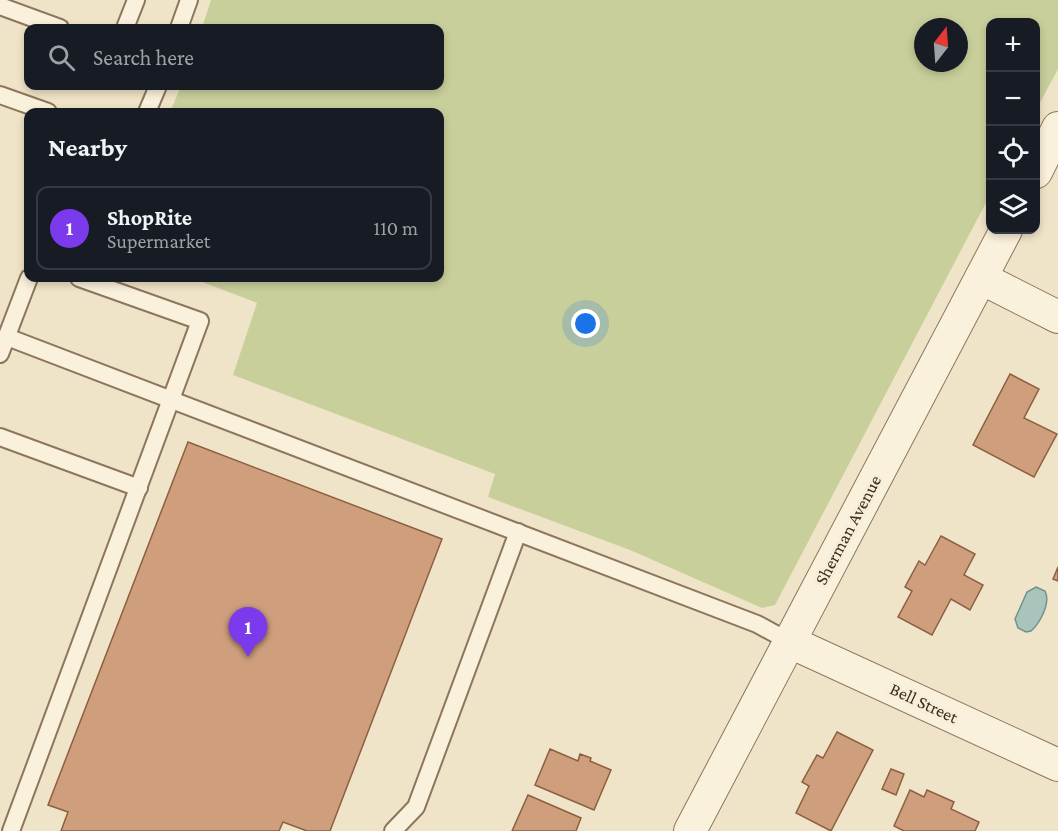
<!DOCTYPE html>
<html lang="en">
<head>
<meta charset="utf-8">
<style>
	:root { --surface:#171b24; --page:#20242c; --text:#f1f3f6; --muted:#9ea1a6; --line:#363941; --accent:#7c3aed }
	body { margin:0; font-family:"Crimson Pro",serif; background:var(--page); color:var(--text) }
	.controls { position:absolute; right:18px; top:18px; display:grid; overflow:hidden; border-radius:12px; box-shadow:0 3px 9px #0003 }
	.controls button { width:54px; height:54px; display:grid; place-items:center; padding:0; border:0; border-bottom:2px solid var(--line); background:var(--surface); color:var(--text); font:30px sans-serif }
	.compass { position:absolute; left:914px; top:18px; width:54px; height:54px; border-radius:50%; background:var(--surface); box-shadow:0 3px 9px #0003; rotate:17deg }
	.you { position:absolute; left:586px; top:324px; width:21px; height:21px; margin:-15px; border:4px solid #fff; border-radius:50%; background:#1a73e8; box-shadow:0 0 0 9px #1a73e833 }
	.badge { display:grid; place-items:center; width:39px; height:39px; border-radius:50%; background:var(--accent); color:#fff; font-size:20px; font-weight:700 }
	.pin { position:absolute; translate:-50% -50px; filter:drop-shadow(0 2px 3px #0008) }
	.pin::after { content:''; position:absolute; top:32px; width:21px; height:18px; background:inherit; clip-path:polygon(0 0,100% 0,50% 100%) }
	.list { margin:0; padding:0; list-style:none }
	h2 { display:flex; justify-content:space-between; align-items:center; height:78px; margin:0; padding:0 24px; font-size:26px }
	h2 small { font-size:20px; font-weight:400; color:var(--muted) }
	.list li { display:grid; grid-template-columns:39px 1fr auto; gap:18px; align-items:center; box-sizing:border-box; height:84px; margin:0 12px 12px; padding:0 12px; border:2px solid var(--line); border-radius:12px }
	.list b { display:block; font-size:22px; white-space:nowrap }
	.list p { margin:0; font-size:20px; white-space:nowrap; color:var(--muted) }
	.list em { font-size:20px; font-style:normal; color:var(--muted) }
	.icon { flex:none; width:33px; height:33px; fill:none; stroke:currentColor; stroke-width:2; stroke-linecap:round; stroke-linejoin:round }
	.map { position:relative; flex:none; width:1058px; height:831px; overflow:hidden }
	.search { position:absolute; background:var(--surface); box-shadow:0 3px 9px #0003; left:24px; top:24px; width:420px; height:66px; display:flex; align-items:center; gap:15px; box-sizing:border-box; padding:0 21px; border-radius:12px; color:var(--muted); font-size:22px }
	.panel { position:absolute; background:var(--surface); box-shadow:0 3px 9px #0003; left:24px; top:108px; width:420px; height:174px; border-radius:12px }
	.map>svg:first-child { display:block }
	.green { fill:#c9cf9b; fill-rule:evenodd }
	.water { fill:#a9c4bc; stroke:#6f938a; stroke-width:1.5 }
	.building { fill:#cf9f7d; stroke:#8d5f41; stroke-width:1.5 }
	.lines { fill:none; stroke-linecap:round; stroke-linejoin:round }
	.lane-casing { stroke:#8d765c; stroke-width:20 }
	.street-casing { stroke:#8d765c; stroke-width:34 }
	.lane { stroke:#faf1dc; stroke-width:16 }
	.street { stroke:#faf1dc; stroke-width:32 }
	.labels { text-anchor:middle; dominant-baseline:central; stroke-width:6; stroke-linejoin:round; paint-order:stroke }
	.street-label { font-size:18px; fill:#3d2e20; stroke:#f7eed8 }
</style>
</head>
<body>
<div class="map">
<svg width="1058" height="831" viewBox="0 0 1058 831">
	<rect width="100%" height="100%" fill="#f0e4c8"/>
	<!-- green -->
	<path class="green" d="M 211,0 L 1058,0 L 1058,69 L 1036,110 L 1036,22 L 990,22 L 990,195 L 775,605 L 762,608 L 630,550 L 488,497 L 495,474 L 233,375 L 257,303 L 192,278 L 440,278 L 440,112 L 170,112 L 181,86 L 440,86 L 440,28 L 202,28 ZM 923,27 L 959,27 L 959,63 L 923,63 Z"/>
	<!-- water -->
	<path class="water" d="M 1036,587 L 1045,591 C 1051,603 1040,623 1031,631 L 1026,632 L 1018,628 L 1015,619 L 1027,592 Z"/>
	<!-- building -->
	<g class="building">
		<path d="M 1010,374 L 1039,389 L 1024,418 L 1057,434 L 1034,477 L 973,445 Z"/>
		<path d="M 188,442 L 442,539 L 330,831 L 307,831 L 283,822 L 279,831 L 61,831 L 68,812 L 48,805 Z"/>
		<path d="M 941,536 L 975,554 L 964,575 L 983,585 L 970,610 L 951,599 L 932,635 L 898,617 L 912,591 L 905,587 L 919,561 L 925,565 Z"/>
		<path d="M 1058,567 L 1058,581 L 1053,579 Z"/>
		<path d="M 837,732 L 873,750 L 831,831 L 796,813 L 809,786 L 802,782 L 817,755 L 823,758 Z"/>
		<path d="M 550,749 L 578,761 L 580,754 L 591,758 L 590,761 L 611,770 L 594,810 L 535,785 Z"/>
		<path d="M 891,769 L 904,774 L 896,795 L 882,789 Z"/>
		<path d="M 910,790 L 924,797 L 927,790 L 954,802 L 951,809 L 979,822 L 975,831 L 904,831 L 894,826 Z"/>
		<path d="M 528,795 L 581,818 L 576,831 L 512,831 Z"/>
	</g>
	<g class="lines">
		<defs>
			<g id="lane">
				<path d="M 0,6 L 60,28"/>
				<path d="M 125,28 L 136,0"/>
				<path d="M 179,28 L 189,0"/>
				<path d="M 0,95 L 48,112"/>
				<path d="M 147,112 L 158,86"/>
				<path d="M 7,337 L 757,624 L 790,642"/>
				<path d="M 0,354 L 29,278"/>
				<path d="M 0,437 L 139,488"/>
				<path d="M 11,831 L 200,321 L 79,278"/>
				<path d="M 393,831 L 416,807 L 518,532"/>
			</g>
			<g id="street">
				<path d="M 1036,172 L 1058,128"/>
				<path d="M 981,278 L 1058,317"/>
				<path d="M 790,642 L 1058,765"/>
				<path d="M 690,831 L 1006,230"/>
			</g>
		</defs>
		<!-- lane casing -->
		<use href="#lane" class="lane-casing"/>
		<!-- street casing -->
		<use href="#street" class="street-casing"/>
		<!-- lane -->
		<use href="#lane" class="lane"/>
		<!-- street -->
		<use href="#street" class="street"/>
	</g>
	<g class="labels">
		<!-- street labels -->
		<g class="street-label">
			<text transform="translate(848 530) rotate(-62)">Sherman Avenue</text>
			<text transform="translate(924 703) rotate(25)">Bell Street</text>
		</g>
	</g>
</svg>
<div class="controls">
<button>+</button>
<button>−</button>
<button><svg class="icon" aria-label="locate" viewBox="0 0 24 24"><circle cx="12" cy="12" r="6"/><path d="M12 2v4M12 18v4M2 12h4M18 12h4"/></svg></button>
<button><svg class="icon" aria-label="layers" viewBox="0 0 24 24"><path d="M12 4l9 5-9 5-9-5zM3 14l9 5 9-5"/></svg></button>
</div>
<svg class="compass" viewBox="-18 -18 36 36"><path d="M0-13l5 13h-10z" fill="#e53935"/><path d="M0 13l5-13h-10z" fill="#9ea1a6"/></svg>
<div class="you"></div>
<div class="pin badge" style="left:248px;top:657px">1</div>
<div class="search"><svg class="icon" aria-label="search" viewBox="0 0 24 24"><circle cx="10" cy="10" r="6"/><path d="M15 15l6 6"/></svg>Search here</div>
<section class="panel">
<h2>Nearby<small></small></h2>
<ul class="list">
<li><span class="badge">1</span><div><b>ShopRite</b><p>Supermarket</p></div><em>110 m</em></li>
</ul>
</section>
</div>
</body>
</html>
